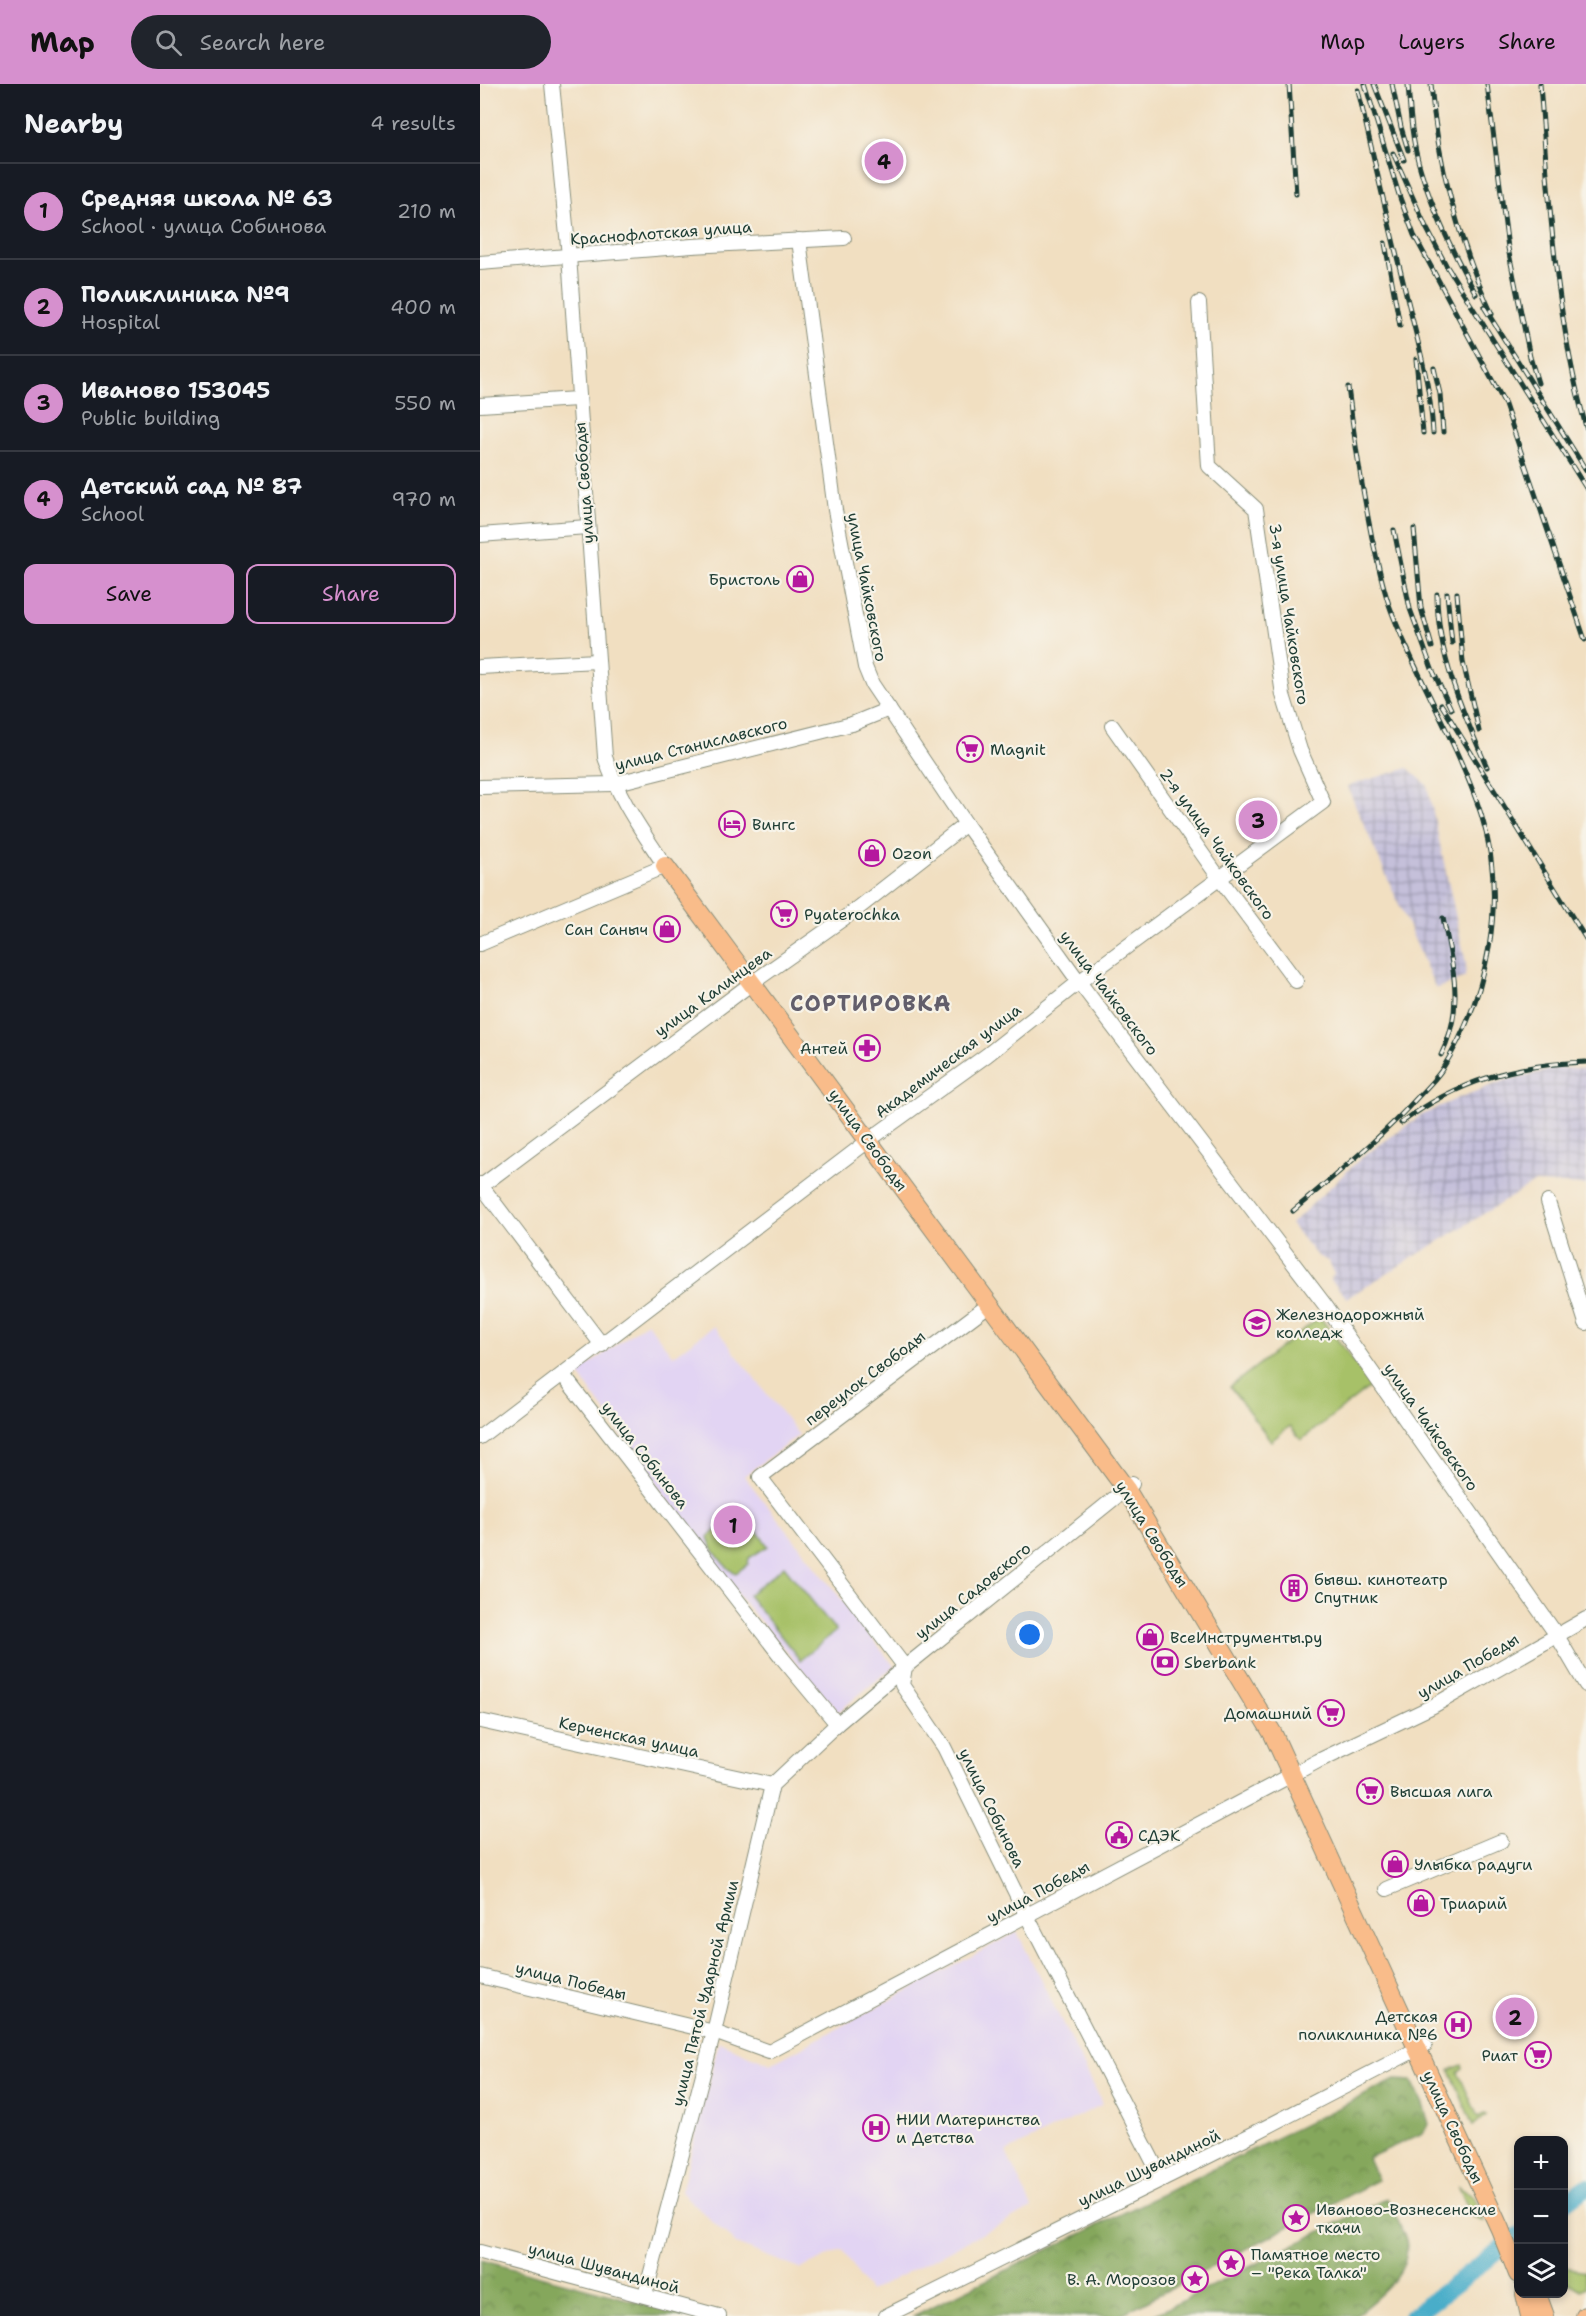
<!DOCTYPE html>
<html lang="en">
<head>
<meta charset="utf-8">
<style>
	:root { --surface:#171b24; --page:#20242c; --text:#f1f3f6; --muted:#9ea1a6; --line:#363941; --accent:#d690ce }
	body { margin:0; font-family:"Shantell Sans",sans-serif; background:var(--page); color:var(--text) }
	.controls { position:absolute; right:18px; bottom:18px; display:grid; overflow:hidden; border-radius:12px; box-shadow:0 3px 9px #0003 }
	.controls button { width:54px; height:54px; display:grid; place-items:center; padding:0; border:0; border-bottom:2px solid var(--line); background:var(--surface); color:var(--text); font:30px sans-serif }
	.you { position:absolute; left:550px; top:1551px; width:21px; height:21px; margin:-15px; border:4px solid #fff; border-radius:50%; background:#1a73e8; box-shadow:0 0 0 9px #1a73e833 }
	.badge { display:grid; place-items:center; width:39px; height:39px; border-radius:50%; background:var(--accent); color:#111; font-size:20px; font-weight:700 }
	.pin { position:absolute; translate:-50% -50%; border:3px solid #fff; box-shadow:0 2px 6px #0006 }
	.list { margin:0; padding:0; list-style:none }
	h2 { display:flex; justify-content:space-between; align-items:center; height:78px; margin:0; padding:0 24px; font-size:26px }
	h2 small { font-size:20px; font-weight:400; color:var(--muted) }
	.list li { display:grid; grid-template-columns:39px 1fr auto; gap:18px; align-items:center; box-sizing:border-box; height:96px; padding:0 24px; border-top:2px solid var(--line) }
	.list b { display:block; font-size:22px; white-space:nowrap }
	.list p { margin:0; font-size:20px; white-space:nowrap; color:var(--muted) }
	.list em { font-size:20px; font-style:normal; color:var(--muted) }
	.actions { display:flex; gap:12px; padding:18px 24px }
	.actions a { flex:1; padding:14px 0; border:2px solid var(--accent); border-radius:12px; text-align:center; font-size:21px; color:var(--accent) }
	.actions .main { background:var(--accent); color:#111 }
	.icon { flex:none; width:33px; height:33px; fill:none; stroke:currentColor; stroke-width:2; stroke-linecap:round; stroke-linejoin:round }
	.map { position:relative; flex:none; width:1106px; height:2232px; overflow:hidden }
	header { display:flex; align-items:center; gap:36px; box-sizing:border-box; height:84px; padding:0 30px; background:var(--accent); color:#111 }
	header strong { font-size:28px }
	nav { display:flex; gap:33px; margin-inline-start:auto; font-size:21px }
	.search { width:420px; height:54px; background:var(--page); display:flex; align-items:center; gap:15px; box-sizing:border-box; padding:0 21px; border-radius:33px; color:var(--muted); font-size:22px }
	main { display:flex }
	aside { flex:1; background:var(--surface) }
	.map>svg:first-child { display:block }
	.built { fill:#e2d4f3 }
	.industrial { fill:url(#industrial-grid) }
	.green { fill:#a7c167; stroke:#637f4e; stroke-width:1.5 }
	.forest { fill:url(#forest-crowns); stroke:#527248; stroke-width:1.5 }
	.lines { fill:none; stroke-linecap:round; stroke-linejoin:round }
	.river { stroke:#49adc9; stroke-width:18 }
	.minor-casing { stroke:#888e7a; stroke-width:16 }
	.major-casing { stroke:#888e7a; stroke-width:20 }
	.minor { stroke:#fff; stroke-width:14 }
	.major { stroke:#f9bc8a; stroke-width:18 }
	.rail-casing { stroke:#1f3d34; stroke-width:5 }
	.rail { stroke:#f7f3e8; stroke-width:3; stroke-dasharray:9; stroke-linecap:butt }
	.labels { text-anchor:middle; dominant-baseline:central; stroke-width:4.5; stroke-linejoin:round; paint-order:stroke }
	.street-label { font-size:16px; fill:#1f3d34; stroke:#f7f3e8 }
	.poi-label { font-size:16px; fill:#1f3d34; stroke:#f7f3e8; text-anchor:start }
	.district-label { font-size:22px; font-weight:bold; letter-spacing:1.5px; fill:#625e6b; stroke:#f7f3e8 }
</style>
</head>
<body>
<header>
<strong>Map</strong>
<div class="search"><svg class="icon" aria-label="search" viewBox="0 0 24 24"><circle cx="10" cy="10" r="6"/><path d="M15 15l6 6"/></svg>Search here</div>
<nav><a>Map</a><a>Layers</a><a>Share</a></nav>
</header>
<main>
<aside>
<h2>Nearby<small>4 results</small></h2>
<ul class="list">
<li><span class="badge">1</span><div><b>Средняя школа № 63</b><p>School · улица Собинова</p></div><em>210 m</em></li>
<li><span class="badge">2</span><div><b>Поликлиника №9</b><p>Hospital</p></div><em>400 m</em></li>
<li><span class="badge">3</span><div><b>Иваново 153045</b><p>Public building</p></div><em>550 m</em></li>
<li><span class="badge">4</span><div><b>Детский сад № 87</b><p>School</p></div><em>970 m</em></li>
</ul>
<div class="actions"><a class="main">Save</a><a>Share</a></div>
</aside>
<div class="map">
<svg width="1106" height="2232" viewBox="0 0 1106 2232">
	<defs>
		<pattern id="industrial-grid" width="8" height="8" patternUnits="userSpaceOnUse" patternTransform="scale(1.5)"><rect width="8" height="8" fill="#c5c0da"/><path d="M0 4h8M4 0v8" fill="none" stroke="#9f9db2"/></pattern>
		<pattern id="forest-crowns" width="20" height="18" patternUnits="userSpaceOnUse" patternTransform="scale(1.5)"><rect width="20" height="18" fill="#85a75c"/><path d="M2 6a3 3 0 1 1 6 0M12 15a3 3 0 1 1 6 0" fill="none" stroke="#6c894d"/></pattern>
	</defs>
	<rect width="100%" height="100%" fill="#f7f3e8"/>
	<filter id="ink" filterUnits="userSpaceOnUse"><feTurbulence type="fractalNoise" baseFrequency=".0167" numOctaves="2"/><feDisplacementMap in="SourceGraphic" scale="12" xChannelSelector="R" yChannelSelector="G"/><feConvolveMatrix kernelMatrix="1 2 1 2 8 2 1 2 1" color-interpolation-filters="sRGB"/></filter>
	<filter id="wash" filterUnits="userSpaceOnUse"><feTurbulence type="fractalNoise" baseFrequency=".008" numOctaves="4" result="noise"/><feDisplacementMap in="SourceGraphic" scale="24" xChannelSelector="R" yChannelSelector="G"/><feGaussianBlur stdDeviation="1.35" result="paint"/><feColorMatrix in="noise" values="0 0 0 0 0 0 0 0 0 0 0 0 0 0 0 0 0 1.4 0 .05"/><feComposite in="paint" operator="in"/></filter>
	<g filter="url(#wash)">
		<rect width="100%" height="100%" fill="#f1dfc1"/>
		<!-- built -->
		<g class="built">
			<path d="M 167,1238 L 193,1272 L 234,1242 L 319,1351 L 264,1392 L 414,1582 L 358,1628 L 239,1489 L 98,1289 Z"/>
			<path d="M 537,1848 L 623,2020 L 526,2068 L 552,2124 L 389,2208 L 362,2166 L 320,2185 L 256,2160 L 201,2108 L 239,1958 L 291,1980 Z"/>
		</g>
		<!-- industrial -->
		<g class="industrial">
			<path d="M 928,684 L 947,701 L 986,879 L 985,893 L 956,905 L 867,702 Z"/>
			<path d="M 1078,984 L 1106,985 L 1106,1101 L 1054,1099 L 867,1214 L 850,1195 L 854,1190 L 848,1177 L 837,1172 L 811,1140 L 881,1074 L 940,1032 L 978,1014 L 1026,996 Z"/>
		</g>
		<!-- green -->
		<g class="green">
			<path d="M 840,1233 L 892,1301 L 821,1356 L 810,1342 L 791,1357 L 750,1303 Z"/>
			<path d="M 262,1426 L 288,1462 L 269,1474 L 268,1480 L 256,1489 C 245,1485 231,1465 228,1453 L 241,1443 L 246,1444 L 243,1440 Z"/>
			<path d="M 304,1482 L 356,1547 L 320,1576 L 268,1511 Z"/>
			<path d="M 982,1981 L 983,1984 L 978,1988 L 998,2033 L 1004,2030 L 1006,2031 L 993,2042 L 970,1986 Z"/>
			<path d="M 979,2103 L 994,2113 L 1004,2137 L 991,2132 Z"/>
			<path d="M 1084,2183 L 1106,2187 L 1106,2203 L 1101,2206 L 1084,2196 Z"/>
		</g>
		<!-- forest -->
		<g class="forest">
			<path d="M 915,1996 L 932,1997 L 943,2020 L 949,2040 L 941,2050 L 888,2074 L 898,2096 L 638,2232 L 433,2232 Z"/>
			<path d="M 907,2114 C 913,2127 922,2143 926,2157 C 933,2189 896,2214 875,2232 L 672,2232 Z"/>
			<path d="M 0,2176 L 210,2232 L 0,2232 Z"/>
		</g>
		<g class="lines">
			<!-- river -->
			<g class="river">
				<path d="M 1084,2119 L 1106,2103"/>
				<path d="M 933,2232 L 1038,2152"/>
			</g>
		</g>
	</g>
	<g filter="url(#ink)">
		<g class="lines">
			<defs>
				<g id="minor">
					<path d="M 319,156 L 355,426 L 385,583 L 392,600 L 486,740 L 599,898 L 845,1221 L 1076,1550 L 1106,1601"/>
					<path d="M 0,179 L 212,162 L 364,154"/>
					<path d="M 0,321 L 97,315"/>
					<path d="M 0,451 L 107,443"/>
					<path d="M 0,583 L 117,577"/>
					<path d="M 632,642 L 740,795 L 816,897"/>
					<path d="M 0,703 L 133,700 L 372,640 L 409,625"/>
					<path d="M 0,860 L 185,782 C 161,745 139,716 125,673 L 89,172 L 72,0"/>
					<path d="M 0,1100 L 122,1261"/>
					<path d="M 0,1103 L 272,899 L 377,825 L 486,740"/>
					<path d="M 1068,1118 L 1106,1239"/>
					<path d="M 510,1220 L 280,1393 L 425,1583 L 422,1601 L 464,1663 L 547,1832 L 682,2095"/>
					<path d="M 83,1291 L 303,1575 L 357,1640"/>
					<path d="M 0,1353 L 396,1051 L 507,971 L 599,898 L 843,718 L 820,666 L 803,611 L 776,425 L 729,382 L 719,219"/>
					<path d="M 0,1637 L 292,1701"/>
					<path d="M 907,1805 L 1021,1757"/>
					<path d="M 0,1892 L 234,1948 L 289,1968 L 838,1677 L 953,1622 L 1106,1535"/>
					<path d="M 0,2168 L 239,2232"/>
					<path d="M 165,2211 L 234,1948 L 292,1701 L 357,1640 L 425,1583 L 652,1400"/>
					<path d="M 406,2232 L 773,2050 L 945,1961"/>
				</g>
				<g id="major">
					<path d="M 185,782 L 646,1405 L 793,1650 L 1020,2145 L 1038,2190"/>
					<path d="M 1045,2210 L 1050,2232"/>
					<path d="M 1057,2210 L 1065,2232"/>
					<path d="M 1105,2232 L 1106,2232"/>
				</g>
			</defs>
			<!-- minor casing -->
			<use href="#minor" class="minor-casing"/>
			<!-- major casing -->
			<use href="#major" class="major-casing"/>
			<!-- minor -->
			<use href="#minor" class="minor"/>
			<!-- major -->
			<use href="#major" class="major"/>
			<defs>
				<g id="rail">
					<path d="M 809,0 L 816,110"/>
					<path d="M 885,0 L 920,114 L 934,151 L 1024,318 L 1105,556"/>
					<path d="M 894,0 L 924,76"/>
					<path d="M 912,0 L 921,43 L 928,66"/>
					<path d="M 928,0 C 930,29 932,59 941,87 C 954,130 974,171 996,210"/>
					<path d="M 951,0 C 957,78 979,159 1012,230"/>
					<path d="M 1007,0 L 1028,164 L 1050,273 L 1058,299"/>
					<path d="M 1060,0 C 1069,115 1075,231 1106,343"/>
					<path d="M 878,6 C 893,70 907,134 923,197 C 935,249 950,294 953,349"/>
					<path d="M 913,69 L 946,143 L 966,181 L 1106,404"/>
					<path d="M 905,159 L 920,242"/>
					<path d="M 1004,223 L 1106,386"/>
					<path d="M 936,275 L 943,349"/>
					<path d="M 954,284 L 960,310 L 963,348"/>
					<path d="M 934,445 L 941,524 L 952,563"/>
					<path d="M 914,446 L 930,525 L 952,585 L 971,625"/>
					<path d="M 967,509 L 972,559"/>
					<path d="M 977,509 L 983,578 L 999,647"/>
					<path d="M 957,510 C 957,570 983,629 1007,683"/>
					<path d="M 961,620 L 1106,855"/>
					<path d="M 961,971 C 985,923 973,883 963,834"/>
					<path d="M 921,1039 C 977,997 1036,980 1106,978"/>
					<path d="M 813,1127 C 855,1091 899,1056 936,1015 C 944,1006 954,997 961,987 C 1009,912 1028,815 1001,730 C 978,659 937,595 911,526 C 902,503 898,478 892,454 C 882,404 874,354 868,303"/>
				</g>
			</defs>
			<!-- rail casing -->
			<use href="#rail" class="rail-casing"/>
			<!-- rail -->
			<use href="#rail" class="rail"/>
		</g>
	</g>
	<!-- icons -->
	<defs>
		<symbol id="shop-ring" viewBox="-11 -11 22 22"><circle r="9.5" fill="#f7f3e8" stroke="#b5179e" stroke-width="1.5"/><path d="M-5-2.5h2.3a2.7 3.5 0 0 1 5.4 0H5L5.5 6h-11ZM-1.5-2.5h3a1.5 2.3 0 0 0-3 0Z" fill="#b5179e"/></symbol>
		<symbol id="supermarket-ring" viewBox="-11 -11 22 22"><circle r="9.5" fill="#f7f3e8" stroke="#b5179e" stroke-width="1.5"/><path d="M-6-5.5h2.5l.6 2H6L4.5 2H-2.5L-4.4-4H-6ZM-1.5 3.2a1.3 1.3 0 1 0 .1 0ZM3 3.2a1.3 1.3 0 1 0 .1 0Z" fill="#b5179e"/></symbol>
		<symbol id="hotel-ring" viewBox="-11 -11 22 22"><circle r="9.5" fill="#f7f3e8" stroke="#b5179e" stroke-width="1.5"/><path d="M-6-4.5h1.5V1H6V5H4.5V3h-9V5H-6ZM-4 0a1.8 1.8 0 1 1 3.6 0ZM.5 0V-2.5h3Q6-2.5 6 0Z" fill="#b5179e"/></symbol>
		<symbol id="pharmacy-ring" viewBox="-11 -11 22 22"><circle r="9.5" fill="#f7f3e8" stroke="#b5179e" stroke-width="1.5"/><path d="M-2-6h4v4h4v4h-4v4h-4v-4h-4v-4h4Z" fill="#b5179e"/></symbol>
		<symbol id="university-ring" viewBox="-11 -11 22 22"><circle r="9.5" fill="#f7f3e8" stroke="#b5179e" stroke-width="1.5"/><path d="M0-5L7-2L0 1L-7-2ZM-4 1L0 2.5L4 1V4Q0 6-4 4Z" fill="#b5179e"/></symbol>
		<symbol id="building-ring" viewBox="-11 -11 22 22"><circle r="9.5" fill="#f7f3e8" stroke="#b5179e" stroke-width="1.5"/><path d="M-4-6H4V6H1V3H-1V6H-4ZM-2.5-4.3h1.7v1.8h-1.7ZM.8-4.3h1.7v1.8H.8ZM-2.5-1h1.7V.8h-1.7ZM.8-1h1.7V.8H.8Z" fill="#b5179e"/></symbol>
		<symbol id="bank-ring" viewBox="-11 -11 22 22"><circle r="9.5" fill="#f7f3e8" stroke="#b5179e" stroke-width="1.5"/><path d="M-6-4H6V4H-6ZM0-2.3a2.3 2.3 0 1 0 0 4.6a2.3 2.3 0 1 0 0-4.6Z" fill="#b5179e"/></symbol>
		<symbol id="civic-ring" viewBox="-11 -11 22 22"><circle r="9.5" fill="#f7f3e8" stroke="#b5179e" stroke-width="1.5"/><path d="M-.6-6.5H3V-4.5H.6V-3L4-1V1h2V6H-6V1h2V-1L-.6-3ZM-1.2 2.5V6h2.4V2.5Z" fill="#b5179e"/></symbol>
		<symbol id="hospital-ring" viewBox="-11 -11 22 22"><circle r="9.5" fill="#f7f3e8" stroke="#b5179e" stroke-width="1.5"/><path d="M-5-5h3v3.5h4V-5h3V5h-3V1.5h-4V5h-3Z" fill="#b5179e"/></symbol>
		<symbol id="sight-ring" viewBox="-11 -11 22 22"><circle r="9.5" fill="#f7f3e8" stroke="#b5179e" stroke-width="1.5"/><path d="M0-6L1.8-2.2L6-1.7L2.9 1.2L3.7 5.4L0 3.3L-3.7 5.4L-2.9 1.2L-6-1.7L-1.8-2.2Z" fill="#b5179e"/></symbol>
	</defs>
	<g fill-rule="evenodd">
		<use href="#shop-ring" x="305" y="480" width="30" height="30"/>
		<use href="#supermarket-ring" x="475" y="650" width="30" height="30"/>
		<use href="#hotel-ring" x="237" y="725" width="30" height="30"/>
		<use href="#shop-ring" x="377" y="754" width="30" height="30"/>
		<use href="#supermarket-ring" x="289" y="815" width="30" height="30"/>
		<use href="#shop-ring" x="172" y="830" width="30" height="30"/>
		<use href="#pharmacy-ring" x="372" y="949" width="30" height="30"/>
		<use href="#university-ring" x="762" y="1224" width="30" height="30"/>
		<use href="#building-ring" x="799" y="1489" width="30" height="30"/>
		<use href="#shop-ring" x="655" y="1538" width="30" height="30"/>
		<use href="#bank-ring" x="670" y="1563" width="30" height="30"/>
		<use href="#supermarket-ring" x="836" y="1614" width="30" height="30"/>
		<use href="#supermarket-ring" x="875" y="1692" width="30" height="30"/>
		<use href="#civic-ring" x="624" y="1736" width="30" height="30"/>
		<use href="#shop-ring" x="900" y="1765" width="30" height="30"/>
		<use href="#shop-ring" x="926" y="1804" width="30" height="30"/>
		<use href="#hospital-ring" x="963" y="1926" width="30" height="30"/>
		<use href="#supermarket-ring" x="1043" y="1956" width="30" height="30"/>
		<use href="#hospital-ring" x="381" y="2029" width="30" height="30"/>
		<use href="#sight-ring" x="801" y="2119" width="30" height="30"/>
		<use href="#sight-ring" x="736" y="2164" width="30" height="30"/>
		<use href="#sight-ring" x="700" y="2180" width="30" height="30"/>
	</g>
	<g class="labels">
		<!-- street labels -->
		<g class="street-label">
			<text transform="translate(181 149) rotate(-4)">Краснофлотская улица</text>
			<text transform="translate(104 399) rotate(-94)">улица Свободы</text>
			<text transform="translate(387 503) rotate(79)">улица Чайковского</text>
			<text transform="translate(809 530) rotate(81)">3-я улица Чайковского</text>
			<text transform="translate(221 660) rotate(-14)">улица Станиславского</text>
			<text transform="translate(737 760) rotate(54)">2-я улица Чайковского</text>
			<text transform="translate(233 908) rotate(-36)">улица Калинцева</text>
			<text transform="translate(629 909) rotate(53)">улица Чайковского</text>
			<text transform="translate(468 977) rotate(-37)">Академическая улица</text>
			<text transform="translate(388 1056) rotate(54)">улица Свободы</text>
			<text transform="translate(385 1294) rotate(-37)">переулок Свободы</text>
			<text transform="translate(951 1343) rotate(55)">улица Чайковского</text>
			<text transform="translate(165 1371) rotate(52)">улица Собинова</text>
			<text transform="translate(672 1450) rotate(58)">улица Свободы</text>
			<text transform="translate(493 1507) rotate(-39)">улица Садовского</text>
			<text transform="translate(988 1582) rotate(-30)">улица Победы</text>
			<text transform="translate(149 1653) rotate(12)">Керченская улица</text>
			<text transform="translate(512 1724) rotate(64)">улица Собинова</text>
			<text transform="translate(558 1808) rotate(-28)">улица Победы</text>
			<text transform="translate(91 1897) rotate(14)">улица Победы</text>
			<text transform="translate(225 1909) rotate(-76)">улица Пятой Ударной Армии</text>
			<text transform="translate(973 2043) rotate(65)">улица Свободы</text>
			<text transform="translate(669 2084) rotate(-26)">улица Шувандиной</text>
			<text transform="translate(124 2184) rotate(15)">улица Шувандиной</text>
		</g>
		<!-- poi labels -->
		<g class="poi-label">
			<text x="300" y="495" text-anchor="end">Бристоль</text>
			<text x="510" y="665">Magnit</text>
			<text x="272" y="740">Вингс</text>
			<text x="412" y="769">Ozon</text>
			<text x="324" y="830">Pyaterochka</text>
			<text x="168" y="845" text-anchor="end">Сан Саныч</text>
			<text x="368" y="964" text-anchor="end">Антей</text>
			<text x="796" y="1230">Железнодорожный<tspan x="796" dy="18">колледж</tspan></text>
			<text x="834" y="1495">бывш. кинотеатр<tspan x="834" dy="18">Спутник</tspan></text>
			<text x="690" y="1553">ВсеИнструменты.ру</text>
			<text x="704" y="1578">Sberbank</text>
			<text x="832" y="1629" text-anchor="end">Домашний</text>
			<text x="910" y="1707">Высшая лига</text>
			<text x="658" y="1751">СДЭК</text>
			<text x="934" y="1780">Улыбка радуги</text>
			<text x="960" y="1819">Триарий</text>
			<text x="958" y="1932" text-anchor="end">Детская<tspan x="958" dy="18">поликлиника №6</tspan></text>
			<text x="1038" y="1971" text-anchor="end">Риат</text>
			<text x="416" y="2035">НИИ Материнства<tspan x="416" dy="18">и Детства</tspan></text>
			<text x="836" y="2125">Иваново-Вознесенские<tspan x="836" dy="18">ткачи</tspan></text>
			<text x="771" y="2170">Памятное место<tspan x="771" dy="18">– "Река Талка"</tspan></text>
			<text x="696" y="2195" text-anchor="end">В. А. Морозов</text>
		</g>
		<!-- district labels -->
		<g class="district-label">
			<text x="391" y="919">СОРТИРОВКА</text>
		</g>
	</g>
</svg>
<div class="controls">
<button>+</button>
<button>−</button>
<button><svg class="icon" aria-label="layers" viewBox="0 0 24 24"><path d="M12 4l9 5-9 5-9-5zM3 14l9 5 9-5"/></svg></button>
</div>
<div class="you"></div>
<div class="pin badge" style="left:253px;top:1441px">1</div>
<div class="pin badge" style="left:1035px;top:1933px">2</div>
<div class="pin badge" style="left:778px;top:736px">3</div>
<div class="pin badge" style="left:404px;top:77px">4</div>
</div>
</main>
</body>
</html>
